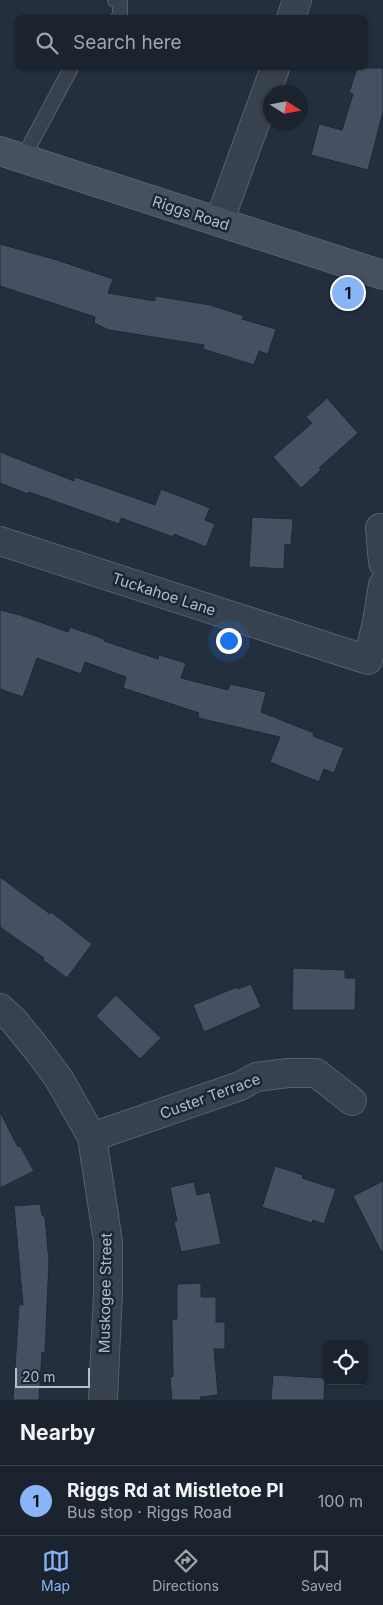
<!DOCTYPE html>
<html lang="en">
<head>
<meta charset="utf-8">
<style>
	:root { --surface:#1b232e; --page:#282f3a; --text:#f1f3f6; --muted:#a0a4aa; --line:#39404a; --accent:#8ab4f8 }
	body { margin:0; font-family:Inter,sans-serif; background:var(--page); color:var(--text) }
	.controls { position:absolute; right:15px; bottom:15px; display:grid; overflow:hidden; border-radius:8px; box-shadow:0 1px 4px #0004 }
	.controls button { width:45px; height:45px; display:grid; place-items:center; padding:0; border:0; border-bottom:1px solid var(--line); background:var(--surface); color:var(--text); font:25px sans-serif }
	.compass { position:absolute; left:263px; top:85px; width:45px; height:45px; border-radius:50%; background:var(--surface); box-shadow:0 1px 4px #0004; rotate:101deg }
	.scale { position:absolute; left:15px; bottom:12px; width:75px; box-sizing:border-box; padding-left:5px; border:2px solid #b4bcc9; border-top:0; font-size:14px; line-height:18px; white-space:nowrap; color:#b4bcc9; -webkit-text-stroke:4px #1d2633; paint-order:stroke }
	.you { position:absolute; left:228px; top:640px; width:18px; height:18px; margin:-12px; border:4px solid #fff; border-radius:50%; background:#1a73e8; box-shadow:0 0 0 8px #1a73e833 }
	.badge { display:grid; place-items:center; width:32px; height:32px; border-radius:50%; background:var(--accent); color:#111; font-size:16px; font-weight:700 }
	.pin { position:absolute; translate:-50% -50%; border:2px solid #fff; box-shadow:0 1px 5px #0006 }
	.list { margin:0; padding:0; list-style:none }
	h2 { display:flex; justify-content:space-between; align-items:center; height:65px; margin:0; padding:0 20px; font-size:21px }
	h2 small { font-size:16px; font-weight:400; color:var(--muted) }
	.list li { display:grid; grid-template-columns:32px 1fr auto; gap:15px; align-items:center; box-sizing:border-box; height:70px; padding:0 20px; border-top:1px solid var(--line) }
	.list b { display:block; font-size:19px; white-space:nowrap }
	.list p { margin:0; font-size:16px; white-space:nowrap; color:var(--muted) }
	.list em { font-size:16px; font-style:normal; color:var(--muted) }
	.icon { flex:none; width:28px; height:28px; fill:none; stroke:currentColor; stroke-width:2; stroke-linecap:round; stroke-linejoin:round }
	.map { position:relative; flex:none; width:383px; height:1400px; overflow:hidden }
	.search { position:absolute; background:var(--surface); box-shadow:0 1px 4px #0004; left:15px; right:15px; top:15px; height:55px; display:flex; align-items:center; gap:12px; box-sizing:border-box; padding:0 18px; border-radius:8px; color:var(--muted); font-size:19px }
	.sheet { height:135px; background:var(--surface) }
	nav { display:flex; justify-content:space-around; align-items:center; box-sizing:border-box; height:70px; border-top:1px solid var(--line); background:var(--surface); font-size:14px; color:var(--muted) }
	nav a { display:grid; justify-items:center; gap:2px }
	nav .on { color:var(--accent) }
	.map>svg:first-child { display:block }
	.building { fill:#455162; stroke:#1f2835 }
	.lines { fill:none; stroke-linecap:round; stroke-linejoin:round }
	.service-casing { stroke:#565f6c; stroke-width:16 }
	.minor-casing { stroke:#565f6c; stroke-width:30 }
	.secondary-casing { stroke:#565f6c; stroke-width:30 }
	.service { stroke:#38414e; stroke-width:14 }
	.minor { stroke:#38414e; stroke-width:28 }
	.secondary { stroke:#465061; stroke-width:28 }
	.labels { text-anchor:middle; dominant-baseline:central; stroke-width:5; stroke-linejoin:round; paint-order:stroke }
	.street-label { font-size:15px; fill:#b4bcc9; stroke:#1d2633 }
</style>
</head>
<body>
<div class="map">
<svg width="383" height="1400" viewBox="0 0 383 1400">
	<rect width="100%" height="100%" fill="#242f3e"/>
	<!-- building -->
	<g class="building">
		<path d="M 357,68 L 383,68 L 383,112 L 368,170 L 311,155 L 319,124 L 342,130 L 353,94 L 349,93 Z"/>
		<path d="M 0,244 L 57,260 L 113,279 L 108,293 L 155,301 L 155,296 L 210,305 L 244,316 L 242,319 L 276,329 L 268,354 L 259,351 L 254,365 L 203,349 L 204,345 L 109,330 L 94,323 L 95,317 L 0,286 Z"/>
		<path d="M 327,398 L 358,433 L 319,468 L 321,470 L 301,488 L 273,457 L 312,423 L 306,417 Z"/>
		<path d="M 0,452 L 74,481 L 75,477 L 155,505 L 161,489 L 210,508 L 205,520 L 215,524 L 206,547 L 174,534 L 173,537 L 121,518 L 119,524 L 29,492 L 28,494 L 0,483 Z"/>
		<path d="M 252,517 L 293,519 L 291,545 L 285,544 L 284,569 L 249,567 Z"/>
		<path d="M 0,610 L 20,615 L 68,632 L 70,627 L 104,639 L 104,641 L 158,659 L 159,655 L 186,663 L 181,678 L 228,690 L 230,684 L 266,692 L 261,712 L 314,733 L 313,736 L 344,748 L 334,773 L 324,769 L 319,782 L 270,762 L 280,737 L 198,718 L 199,713 L 123,688 L 126,677 L 85,662 L 81,674 L 37,658 L 23,697 L 0,689 Z"/>
		<path d="M 0,877 L 50,914 L 51,912 L 92,944 L 67,978 L 43,960 L 44,958 L 0,927 Z"/>
		<path d="M 293,968 L 345,970 L 345,978 L 356,978 L 355,1010 L 292,1010 Z"/>
		<path d="M 251,984 L 261,1007 L 204,1032 L 193,1005 L 237,987 L 238,989 Z"/>
		<path d="M 116,995 L 161,1038 L 140,1059 L 96,1016 Z"/>
		<path d="M 0,1112 L 18,1147 L 20,1146 L 34,1171 L 0,1188 Z"/>
		<path d="M 275,1166 L 303,1175 L 302,1178 L 336,1189 L 324,1224 L 313,1220 L 312,1223 L 262,1207 Z"/>
		<path d="M 383,1181 L 383,1255 L 353,1196 Z"/>
		<path d="M 194,1182 L 197,1195 L 210,1192 L 221,1244 L 181,1252 L 174,1222 L 177,1221 L 170,1187 Z"/>
		<path d="M 40,1204 L 42,1215 L 45,1217 L 49,1261 L 45,1353 L 42,1352 L 39,1400 L 13,1400 L 19,1304 L 23,1305 L 14,1206 Z"/>
		<path d="M 201,1283 L 201,1297 L 216,1297 L 216,1322 L 225,1322 L 225,1349 L 214,1349 L 218,1395 L 200,1397 L 201,1400 L 172,1400 L 170,1377 L 173,1376 L 172,1319 L 177,1319 L 177,1284 Z"/>
		<path d="M 273,1375 L 325,1378 L 324,1400 L 271,1400 Z"/>
	</g>
	<g class="lines">
		<defs>
			<g id="service">
				<path d="M 115,0 L 120,3 L 120,15 L 118,18"/>
				<path d="M 23,158 L 71,68"/>
			</g>
			<g id="minor">
				<path d="M 291,18 L 297,0"/>
				<path d="M 219,222 L 275,68"/>
				<path d="M 380,528 L 383,563"/>
				<path d="M 0,541 L 368,660 L 377,622 L 383,585"/>
				<path d="M 0,1008 L 14,1021 L 40,1053 L 59,1079 L 92,1137 L 108,1242 L 108,1292 L 103,1400"/>
				<path d="M 92,1137 L 240,1086 L 256,1077 L 288,1073 L 316,1073 L 352,1101"/>
			</g>
			<path id="secondary" d="M 0,151 L 383,275"/>
		</defs>
		<!-- service casing -->
		<use href="#service" class="service-casing"/>
		<!-- minor casing -->
		<use href="#minor" class="minor-casing"/>
		<!-- secondary casing -->
		<use href="#secondary" class="secondary-casing"/>
		<!-- service -->
		<use href="#service" class="service"/>
		<!-- minor -->
		<use href="#minor" class="minor"/>
		<!-- secondary -->
		<use href="#secondary" class="secondary"/>
	</g>
	<g class="labels">
		<!-- street labels -->
		<g class="street-label">
			<text transform="translate(191 213) rotate(18)">Riggs Road</text>
			<text transform="translate(164 594) rotate(18)">Tuckahoe Lane</text>
			<text transform="translate(210 1096) rotate(-20)">Custer Terrace</text>
			<text transform="translate(105 1293) rotate(-89)">Muskogee Street</text>
		</g>
	</g>
</svg>
<div class="controls">
<button><svg class="icon" aria-label="locate" viewBox="0 0 24 24"><circle cx="12" cy="12" r="6"/><path d="M12 2v4M12 18v4M2 12h4M18 12h4"/></svg></button>
</div>
<svg class="compass" viewBox="-18 -18 36 36"><path d="M0-13l5 13h-10z" fill="#e53935"/><path d="M0 13l5-13h-10z" fill="#a0a4aa"/></svg>
<div class="scale">20 m</div>
<div class="you"></div>
<div class="pin badge" style="left:348px;top:293px">1</div>
<div class="search"><svg class="icon" aria-label="search" viewBox="0 0 24 24"><circle cx="10" cy="10" r="6"/><path d="M15 15l6 6"/></svg>Search here</div>
</div>
<section class="sheet">
<h2>Nearby<small></small></h2>
<ul class="list">
<li><span class="badge">1</span><div><b>Riggs Rd at Mistletoe Pl</b><p>Bus stop · Riggs Road</p></div><em>100 m</em></li>
</ul>
</section>
<nav>
<a class="on"><svg class="icon" aria-label="map" viewBox="0 0 24 24"><path d="M3 6l6-2 6 2 6-2v14l-6 2-6-2-6 2zM9 4v14M15 6v14"/></svg>Map</a>
<a><svg class="icon" aria-label="directions" viewBox="0 0 24 24"><path d="M12 3l9 9-9 9-9-9zM9 14v-3h6M13 9l2 2-2 2"/></svg>Directions</a>
<a><svg class="icon" aria-label="saved" viewBox="0 0 24 24"><path d="M7 4h10v16l-5-4-5 4z"/></svg>Saved</a>
</nav>
</body>
</html>
